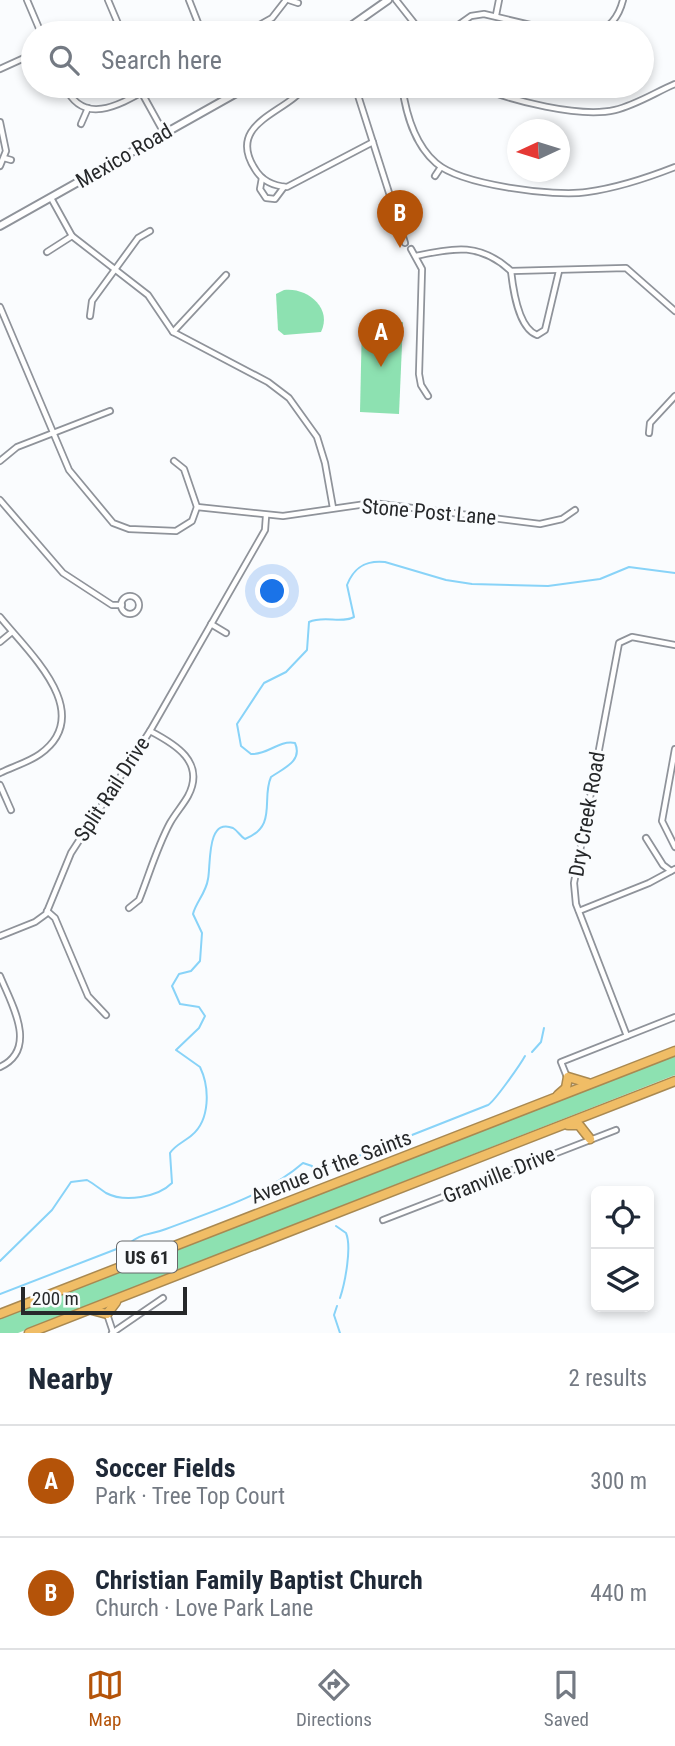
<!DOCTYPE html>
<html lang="en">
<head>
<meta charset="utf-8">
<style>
	:root { --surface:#fff; --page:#f2f2f3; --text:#1f2937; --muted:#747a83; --line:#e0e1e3; --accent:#b45309 }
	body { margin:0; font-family:"Roboto Condensed",sans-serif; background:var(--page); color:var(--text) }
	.controls { position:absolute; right:21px; bottom:21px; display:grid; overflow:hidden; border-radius:10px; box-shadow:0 4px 10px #0003 }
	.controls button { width:63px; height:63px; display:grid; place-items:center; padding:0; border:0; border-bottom:2px solid var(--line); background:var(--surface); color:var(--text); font:35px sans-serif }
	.compass { position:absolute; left:507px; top:119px; width:63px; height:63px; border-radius:50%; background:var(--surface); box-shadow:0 4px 10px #0003; rotate:266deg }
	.scale { position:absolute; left:21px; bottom:18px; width:166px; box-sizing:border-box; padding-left:7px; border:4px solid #26282a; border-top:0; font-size:19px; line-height:24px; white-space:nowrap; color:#26282a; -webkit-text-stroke:5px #fafcfe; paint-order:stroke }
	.you { position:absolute; left:273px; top:592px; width:24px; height:24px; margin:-18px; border:5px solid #fff; border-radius:50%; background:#1a73e8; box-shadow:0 0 0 10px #1a73e833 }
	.badge { display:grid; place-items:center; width:46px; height:46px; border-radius:50%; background:var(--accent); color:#fff; font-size:23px; font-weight:700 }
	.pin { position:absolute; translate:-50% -58px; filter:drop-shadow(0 2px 4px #0008) }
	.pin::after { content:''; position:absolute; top:37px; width:24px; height:21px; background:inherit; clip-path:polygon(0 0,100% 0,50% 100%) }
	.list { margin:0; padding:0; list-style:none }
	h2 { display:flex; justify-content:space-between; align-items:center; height:91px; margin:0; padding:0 28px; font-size:30px }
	h2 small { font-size:23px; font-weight:400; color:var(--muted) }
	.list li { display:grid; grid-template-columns:46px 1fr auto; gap:21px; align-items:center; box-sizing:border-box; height:112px; padding:0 28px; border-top:2px solid var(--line) }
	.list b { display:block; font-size:26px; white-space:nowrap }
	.list p { margin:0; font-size:23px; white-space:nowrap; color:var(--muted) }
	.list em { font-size:23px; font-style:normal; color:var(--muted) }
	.icon { flex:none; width:38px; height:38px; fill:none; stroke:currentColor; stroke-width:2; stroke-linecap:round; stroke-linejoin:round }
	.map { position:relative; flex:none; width:675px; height:1333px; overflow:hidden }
	.search { position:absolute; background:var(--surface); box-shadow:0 4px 10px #0003; left:21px; right:21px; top:21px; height:77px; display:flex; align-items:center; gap:18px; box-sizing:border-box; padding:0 24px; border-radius:38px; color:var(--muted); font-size:26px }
	.sheet { height:315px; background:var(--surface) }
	nav { display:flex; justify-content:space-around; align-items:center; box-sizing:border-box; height:98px; border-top:2px solid var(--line); background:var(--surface); font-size:19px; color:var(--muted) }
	nav a { display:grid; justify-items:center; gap:4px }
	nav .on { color:var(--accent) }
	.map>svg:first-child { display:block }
	.green { fill:#8de1b1 }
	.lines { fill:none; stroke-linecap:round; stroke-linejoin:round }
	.stream { stroke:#88d3f8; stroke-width:2 }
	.street-casing { stroke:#8f939a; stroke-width:8 }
	.secondary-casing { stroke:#8f939a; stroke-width:10 }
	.highway-casing { stroke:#a98951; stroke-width:11 }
	.street { stroke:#fff; stroke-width:4.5 }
	.secondary { stroke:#fff; stroke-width:6 }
	.highway { stroke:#f0bd66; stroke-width:8 }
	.labels { text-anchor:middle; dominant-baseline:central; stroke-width:6; stroke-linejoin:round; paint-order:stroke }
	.shield { fill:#fafcfe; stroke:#66686a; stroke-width:2 }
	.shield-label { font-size:19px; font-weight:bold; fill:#26282a }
	.street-label { font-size:21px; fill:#26282a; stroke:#fafcfe }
</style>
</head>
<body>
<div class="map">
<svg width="675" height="1333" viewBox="0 0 675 1333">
	<rect width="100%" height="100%" fill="#fafcfe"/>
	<!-- green -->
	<g class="green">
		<path d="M 284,290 C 306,287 333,307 321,332 L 284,335 L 278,330 L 276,294 Z"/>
		<path d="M 362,321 L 403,322 L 399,414 L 360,412 Z"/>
		<path d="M 675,1056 L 675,1075 L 18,1333 L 0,1333 L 0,1318 Z"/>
	</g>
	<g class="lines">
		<!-- stream -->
		<g class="stream">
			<path d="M 532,1052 L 541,1042 L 544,1028"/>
			<path d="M 315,1169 L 341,1163 L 488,1105 C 494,1102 520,1065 525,1056"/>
			<path d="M 336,1226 L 346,1233 C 352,1247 345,1283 340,1298"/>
			<path d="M 0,1261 L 52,1210 L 71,1182 L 87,1180 C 94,1184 100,1189 106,1193 C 125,1203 158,1197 172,1183 L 170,1153 C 175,1145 184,1142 192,1135 C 210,1120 210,1088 200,1067 L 176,1050 L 199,1028 L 205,1016 L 199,1007 L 180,1004 L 172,986 L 179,974 L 191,971 L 200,961 L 202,933 L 193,914 C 196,902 206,893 208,879 C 211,866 206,817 233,828 C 238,831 240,836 245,839 C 278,826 261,799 271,777 C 284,768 303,761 295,743 C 278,740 268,755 251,754 L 241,746 L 237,724 L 264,683 L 286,672 L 307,650 L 309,622 C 324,615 341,624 354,617 L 347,585 C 354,567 366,560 385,562 L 446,580 L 472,584 L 548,586 L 600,579 L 629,567 L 675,573"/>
			<path d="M 0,1294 L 127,1245 C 142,1232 148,1236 166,1229 C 213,1211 265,1196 303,1163 L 312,1166 L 317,1177"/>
			<path d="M 337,1306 L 334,1315 L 340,1333"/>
		</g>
		<defs>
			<g id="street">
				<path d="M 27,0 L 41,33"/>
				<path d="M 108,0 L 122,33"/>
				<path d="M 189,0 L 202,33"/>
				<path d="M 289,0 L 298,3"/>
				<path d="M 396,0 L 422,33"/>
				<path d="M 496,15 L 499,0"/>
				<path d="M 245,33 L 272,18 L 286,0"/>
				<path d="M 447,33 L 471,16 L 484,14 L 564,33"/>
				<path d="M 595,33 C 610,28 619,16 623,0"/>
				<path d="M 0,69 L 33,54"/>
				<path d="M 65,86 C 84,129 124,102 153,86"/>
				<path d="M 138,86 L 164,133"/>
				<path d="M 305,86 C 288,113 225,122 255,169 C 262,181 274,186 287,187 L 373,142"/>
				<path d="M 355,86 L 405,243"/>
				<path d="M 402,86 C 406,114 414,144 436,163 C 461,185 554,197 587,192 C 616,188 647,178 675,167"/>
				<path d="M 478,86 C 511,101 580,118 615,110 C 636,105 656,92 675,84"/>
				<path d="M 0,122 L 6,151 L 0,166"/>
				<path d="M 81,124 L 88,108"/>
				<path d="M 4,158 L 11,160"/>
				<path d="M 435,176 L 441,167"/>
				<path d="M 262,178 L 260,189 L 266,198 L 275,199 L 284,187"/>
				<path d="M 51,198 L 72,236 L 148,295 L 173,332 L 268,382 L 289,398 L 317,437 L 325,463 L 333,508"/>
				<path d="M 411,249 L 422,269 L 419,374 L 421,385 L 428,396"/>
				<path d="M 47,252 L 72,236"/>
				<path d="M 416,256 C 455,247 481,243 511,271 L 626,268 L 675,311"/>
				<path d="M 511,271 C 513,289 518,328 537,335 L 545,330 L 559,271"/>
				<path d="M 0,307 L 69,470 L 113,523 L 129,529 L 176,531 L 192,521 L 197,507 L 184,469 L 174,461"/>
				<path d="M 90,316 L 92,301 L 138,238 L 150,231"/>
				<path d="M 173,332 L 226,275"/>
				<path d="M 649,433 L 650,423 L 675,396"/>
				<path d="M 0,461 L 17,447 L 110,411"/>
				<path d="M 0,500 L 63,573 L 112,605 L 122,605"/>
				<path d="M 197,507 L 283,516 L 373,503 L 540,524 L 562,519 L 575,510"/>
				<circle cx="130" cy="605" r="9"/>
				<path d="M 0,617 C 28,652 97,713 40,754 C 29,762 12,767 0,773"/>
				<path d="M 211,624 L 226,633"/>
				<path d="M 0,642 L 12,632"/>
				<path d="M 675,749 L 662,821 L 675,847"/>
				<path d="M 0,785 L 11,810"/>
				<path d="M 646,838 L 663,865 L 671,871"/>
				<path d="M 129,908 L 139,900 C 149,875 157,847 170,823 C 175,814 183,805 188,796 C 206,762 175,744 150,731"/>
				<path d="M 47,911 L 55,918 L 88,996 L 106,1015"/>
				<path d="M 579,911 L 649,883 L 675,869"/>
				<path d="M 0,936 L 35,922 L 46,914 L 71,853 L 150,731 L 265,530 L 266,516"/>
				<path d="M 0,976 C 11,1003 39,1049 0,1067"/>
				<path d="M 627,1036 L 576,904 L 574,883 L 619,643 L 632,637 L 675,645"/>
				<path d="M 567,1077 L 561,1062 L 675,1017"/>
				<path d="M 383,1220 L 616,1130"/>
				<path d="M 107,1314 L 113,1332"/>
				<path d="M 112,1333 L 163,1298"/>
			</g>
			<g id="secondary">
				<path d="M 341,33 L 388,0"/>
				<path d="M 0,226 L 249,86"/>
			</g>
			<g id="highway">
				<path d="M 558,1095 L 566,1088 L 568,1077 L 588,1083"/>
				<path d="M 568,1125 L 579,1125 L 590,1139"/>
				<path d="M 92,1310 L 107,1314 L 116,1302"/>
				<path d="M 0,1314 L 675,1051"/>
				<path d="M 29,1333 L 675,1081"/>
			</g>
		</defs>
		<!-- street casing -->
		<use href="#street" class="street-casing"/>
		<!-- secondary casing -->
		<use href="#secondary" class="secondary-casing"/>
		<!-- highway casing -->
		<use href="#highway" class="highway-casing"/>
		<!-- street -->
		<use href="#street" class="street"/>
		<!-- secondary -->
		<use href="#secondary" class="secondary"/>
		<!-- highway -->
		<use href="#highway" class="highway"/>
	</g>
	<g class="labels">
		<!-- shield labels -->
		<rect class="shield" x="117" y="1241.5" width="60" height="31" rx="5"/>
		<g class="shield-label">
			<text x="147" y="1257">US 61</text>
		</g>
		<!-- street labels -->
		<g class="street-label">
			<text transform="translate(124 156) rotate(-30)">Mexico Road</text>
			<text transform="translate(429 512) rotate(5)">Stone Post Lane</text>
			<text transform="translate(112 789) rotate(-57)">Split Rail Drive</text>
			<text transform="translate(587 814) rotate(-80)">Dry Creek Road</text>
			<text transform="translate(331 1167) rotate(-21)">Avenue of the Saints</text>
			<text transform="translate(499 1175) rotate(-22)">Granville Drive</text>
		</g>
	</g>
</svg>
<div class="controls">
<button><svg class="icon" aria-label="locate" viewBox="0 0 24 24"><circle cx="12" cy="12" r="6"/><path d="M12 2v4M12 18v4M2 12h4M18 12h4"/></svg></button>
<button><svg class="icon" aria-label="layers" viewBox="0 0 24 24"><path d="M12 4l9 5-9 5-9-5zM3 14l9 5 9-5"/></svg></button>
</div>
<svg class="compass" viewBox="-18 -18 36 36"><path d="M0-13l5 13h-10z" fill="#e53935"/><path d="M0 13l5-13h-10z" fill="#747a83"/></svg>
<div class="scale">200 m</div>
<div class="you"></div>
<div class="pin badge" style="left:381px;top:367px">A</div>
<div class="pin badge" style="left:400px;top:248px">B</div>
<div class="search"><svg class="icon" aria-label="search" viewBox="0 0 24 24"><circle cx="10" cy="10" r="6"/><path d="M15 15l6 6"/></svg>Search here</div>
</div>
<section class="sheet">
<h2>Nearby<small>2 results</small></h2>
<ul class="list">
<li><span class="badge">A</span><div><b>Soccer Fields</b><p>Park · Tree Top Court</p></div><em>300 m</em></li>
<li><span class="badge">B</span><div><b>Christian Family Baptist Church</b><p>Church · Love Park Lane</p></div><em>440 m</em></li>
</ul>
</section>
<nav>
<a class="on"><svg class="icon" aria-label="map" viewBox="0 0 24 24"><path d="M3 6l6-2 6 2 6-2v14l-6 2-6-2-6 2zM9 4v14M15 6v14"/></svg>Map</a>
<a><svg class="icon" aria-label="directions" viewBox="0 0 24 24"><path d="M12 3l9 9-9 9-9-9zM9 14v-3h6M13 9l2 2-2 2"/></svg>Directions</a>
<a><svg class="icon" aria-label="saved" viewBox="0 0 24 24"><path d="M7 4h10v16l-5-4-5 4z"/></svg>Saved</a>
</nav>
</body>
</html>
